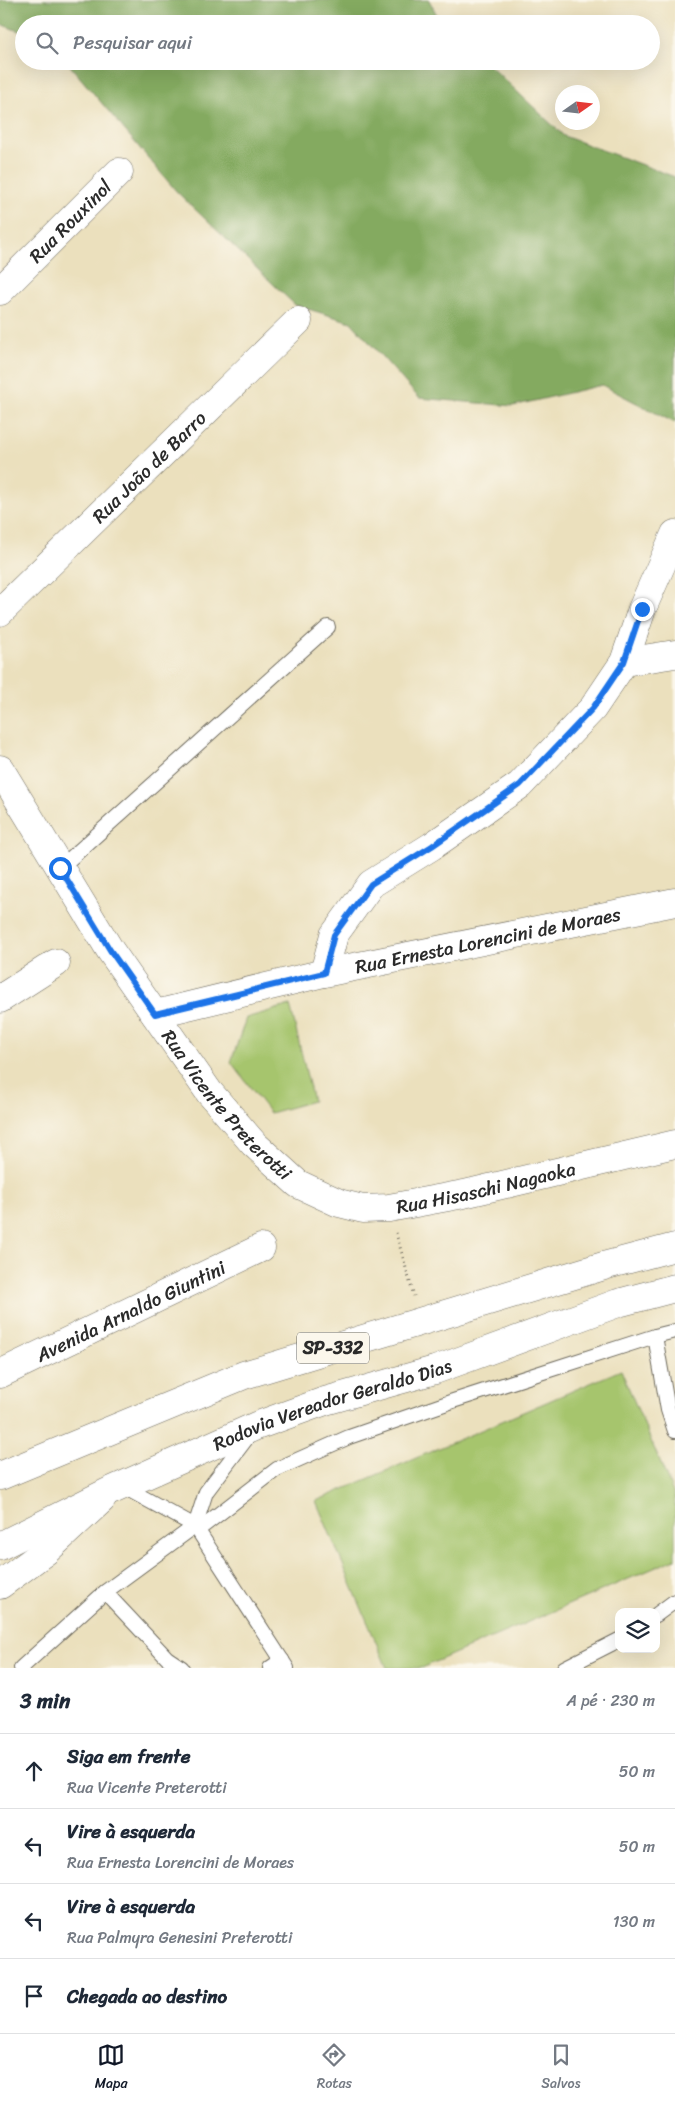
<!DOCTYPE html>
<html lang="pt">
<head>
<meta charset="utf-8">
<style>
	:root { --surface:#fff; --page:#f2f2f3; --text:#1f2937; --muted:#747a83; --line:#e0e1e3; --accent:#111827 }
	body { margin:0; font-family:Sriracha,sans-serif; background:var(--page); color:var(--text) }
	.controls { position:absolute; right:15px; bottom:15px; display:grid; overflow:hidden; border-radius:10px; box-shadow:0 5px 20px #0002 }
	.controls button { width:45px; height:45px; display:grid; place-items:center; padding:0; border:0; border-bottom:1px solid var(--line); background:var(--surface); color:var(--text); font:25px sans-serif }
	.compass { position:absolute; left:555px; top:85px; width:45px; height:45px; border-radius:50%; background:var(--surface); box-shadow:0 5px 20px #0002; rotate:76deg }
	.stop { position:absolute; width:15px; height:15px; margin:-11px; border:4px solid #1a73e8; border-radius:50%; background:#fff }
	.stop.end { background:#1a73e8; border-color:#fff; box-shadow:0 1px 5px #0008 }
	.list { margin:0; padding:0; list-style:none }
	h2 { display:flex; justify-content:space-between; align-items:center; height:65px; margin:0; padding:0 20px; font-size:21px }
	h2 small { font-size:16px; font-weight:400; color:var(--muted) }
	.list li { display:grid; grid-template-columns:32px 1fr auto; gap:15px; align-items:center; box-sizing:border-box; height:75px; padding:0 20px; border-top:1px solid var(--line) }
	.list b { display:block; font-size:19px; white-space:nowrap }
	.list p { margin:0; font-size:16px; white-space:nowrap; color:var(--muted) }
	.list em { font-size:16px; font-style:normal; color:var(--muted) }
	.icon { flex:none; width:28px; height:28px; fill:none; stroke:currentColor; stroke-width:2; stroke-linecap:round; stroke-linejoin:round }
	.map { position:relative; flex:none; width:675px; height:1668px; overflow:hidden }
	.search { position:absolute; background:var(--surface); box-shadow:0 5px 20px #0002; left:15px; right:15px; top:15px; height:55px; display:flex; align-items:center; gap:12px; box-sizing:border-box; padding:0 18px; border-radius:28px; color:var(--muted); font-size:19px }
	.sheet { height:365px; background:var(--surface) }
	nav { display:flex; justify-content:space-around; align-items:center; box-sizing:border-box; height:70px; border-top:1px solid var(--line); background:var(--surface); font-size:14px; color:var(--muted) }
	nav a { display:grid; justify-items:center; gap:2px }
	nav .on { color:var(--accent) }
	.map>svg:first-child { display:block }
	.green { fill:#a6c56d; stroke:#68784c }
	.forest { fill:#84aa60; stroke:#586a46 }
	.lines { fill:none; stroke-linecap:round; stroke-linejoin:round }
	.lane-casing { stroke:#6e6a5e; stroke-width:16 }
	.street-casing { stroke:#6e6a5e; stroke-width:29 }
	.secondary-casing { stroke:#6e6a5e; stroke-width:29 }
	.primary-casing { stroke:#6e6a5e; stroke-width:29 }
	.path { stroke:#6e6a5e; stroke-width:3; stroke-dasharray:1 4; stroke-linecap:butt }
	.lane { stroke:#fff; stroke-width:14 }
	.street { stroke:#fff; stroke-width:28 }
	.secondary { stroke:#fff; stroke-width:28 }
	.primary { stroke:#fff; stroke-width:28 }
	.route { stroke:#1a73e8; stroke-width:6 }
	.labels { text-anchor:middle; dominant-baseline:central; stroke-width:4; stroke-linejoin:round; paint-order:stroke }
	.shield { fill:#fbf7ec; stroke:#696865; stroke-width:1 }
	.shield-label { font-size:18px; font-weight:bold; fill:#2b2b2b }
	.street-label { font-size:19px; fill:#2b2b2b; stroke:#fbf7ec }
</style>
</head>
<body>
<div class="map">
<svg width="675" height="1668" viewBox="0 0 675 1668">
	<rect width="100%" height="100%" fill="#fbf7ec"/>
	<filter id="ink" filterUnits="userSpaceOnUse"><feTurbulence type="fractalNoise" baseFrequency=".02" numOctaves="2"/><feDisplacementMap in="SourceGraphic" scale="10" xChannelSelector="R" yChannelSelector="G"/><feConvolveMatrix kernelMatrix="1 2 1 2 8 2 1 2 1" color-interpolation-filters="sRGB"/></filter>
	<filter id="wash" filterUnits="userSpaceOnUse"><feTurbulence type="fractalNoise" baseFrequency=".0096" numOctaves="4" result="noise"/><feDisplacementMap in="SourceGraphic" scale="20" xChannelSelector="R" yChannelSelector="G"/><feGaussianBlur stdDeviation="1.12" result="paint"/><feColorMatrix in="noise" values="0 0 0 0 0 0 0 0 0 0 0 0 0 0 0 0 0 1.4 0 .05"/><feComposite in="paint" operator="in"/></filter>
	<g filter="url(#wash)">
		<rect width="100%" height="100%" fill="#ebe0bd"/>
		<!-- green -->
		<g class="green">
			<path d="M 290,1005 L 313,1101 L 270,1113 L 231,1062 L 246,1018 Z"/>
			<path d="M 621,1370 L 675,1497 L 675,1559 L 421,1668 L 387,1668 L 316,1501 Z"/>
		</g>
		<!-- forest -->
		<g class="forest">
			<path d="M 0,0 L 429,0 L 437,15 L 445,24 L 24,24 L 24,33 L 0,24 Z"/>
			<path d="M 66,61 L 485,61 L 564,136 L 675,177 L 675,423 L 602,385 L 513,406 L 419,398 L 351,322 L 295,305 L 177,192 Z"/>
		</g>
	</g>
	<g filter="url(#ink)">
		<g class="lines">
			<defs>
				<g id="lane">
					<path d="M 60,868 L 328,627"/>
					<path d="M 675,1331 L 655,1336 L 668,1410 L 675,1431"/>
					<path d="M 122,1486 L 195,1526 L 287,1668"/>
					<path d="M 198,1530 L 277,1469 L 349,1437 L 453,1401 L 655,1336"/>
					<path d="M 105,1592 L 167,1658 L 182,1668"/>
					<path d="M 656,1615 L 675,1601"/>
					<path d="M 21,1668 L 105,1592 L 195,1526 L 206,1492 L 250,1434"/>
					<path d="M 270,1668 L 282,1660"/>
					<path d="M 564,1668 L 619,1640"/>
				</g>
				<g id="street">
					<path id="s1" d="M 0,291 L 119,172"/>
					<path id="s2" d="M 0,612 L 298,321"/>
					<path d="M 624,662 L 675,654"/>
					<path d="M 324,973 L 334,935 L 371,884 L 432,846 L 520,785 L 593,708 L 624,662 L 642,609 L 675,534"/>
					<path d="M 0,999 L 56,963"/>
					<path id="s3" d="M 155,1014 L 324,973 L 675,902"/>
					<path id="s4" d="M 0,1374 L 261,1248"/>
					<path d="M 0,1585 L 46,1551 L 102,1499"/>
				</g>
				<g id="secondary">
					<path id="s5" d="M 0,769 L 110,950 L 209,1092 L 254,1144 L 298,1184 L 339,1203 L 363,1209 L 389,1208 L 464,1194 L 675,1144"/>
				</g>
				<g id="primary">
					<path d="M 0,1476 L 244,1375 L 607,1265 L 675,1247"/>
					<path id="s6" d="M 0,1546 L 108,1492 L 256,1426 L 325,1401 L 435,1370 L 618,1303 L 675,1288"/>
				</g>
			</defs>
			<!-- lane casing -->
			<use href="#lane" class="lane-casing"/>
			<!-- street casing -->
			<use href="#street" class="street-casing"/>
			<!-- secondary casing -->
			<use href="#secondary" class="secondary-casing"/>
			<!-- primary casing -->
			<use href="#primary" class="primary-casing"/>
			<!-- path -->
			<path class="path" d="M 396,1233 L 414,1296"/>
			<!-- lane -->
			<use href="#lane" class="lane"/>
			<!-- street -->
			<use href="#street" class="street"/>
			<!-- secondary -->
			<use href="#secondary" class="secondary"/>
			<!-- primary -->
			<use href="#primary" class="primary"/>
		</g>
	</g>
	<g class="lines" filter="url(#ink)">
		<!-- route -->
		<path class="route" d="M 60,868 L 110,950 L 155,1014 L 324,973 L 334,935 L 371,884 L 432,846 L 520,785 L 593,708 L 624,662 L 642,609"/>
	</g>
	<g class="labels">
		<!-- shield labels -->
		<rect class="shield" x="297" y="1332.5" width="72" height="31" rx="4"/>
		<g class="shield-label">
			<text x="333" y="1348">SP-332</text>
		</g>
		<!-- street labels -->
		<g class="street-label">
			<text stroke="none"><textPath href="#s1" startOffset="99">Rua Rouxinol</textPath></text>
			<text stroke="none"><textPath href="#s2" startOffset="208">Rua João de Barro</textPath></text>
			<text stroke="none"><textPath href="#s3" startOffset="341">Rua Ernesta Lorencini de Moraes</textPath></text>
			<text stroke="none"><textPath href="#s5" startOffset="406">Rua Vicente Preterotti</textPath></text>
			<text stroke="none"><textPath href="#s5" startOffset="708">Rua Hisaschi Nagaoka</textPath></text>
			<text stroke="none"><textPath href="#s4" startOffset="145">Avenida Arnaldo Giuntini</textPath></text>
			<text stroke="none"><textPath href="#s6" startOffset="362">Rodovia Vereador Geraldo Dias</textPath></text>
		</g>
	</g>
</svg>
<div class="controls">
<button><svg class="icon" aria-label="layers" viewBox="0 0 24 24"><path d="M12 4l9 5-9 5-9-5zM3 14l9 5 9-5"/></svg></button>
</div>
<svg class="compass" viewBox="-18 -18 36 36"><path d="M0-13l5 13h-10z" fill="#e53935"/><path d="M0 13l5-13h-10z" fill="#747a83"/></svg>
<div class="stop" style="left:60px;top:868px"></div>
<div class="stop end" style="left:642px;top:609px"></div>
<div class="search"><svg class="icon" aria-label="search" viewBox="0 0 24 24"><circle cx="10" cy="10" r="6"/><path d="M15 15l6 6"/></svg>Pesquisar aqui</div>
</div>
<section class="sheet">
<h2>3 min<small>A pé · 230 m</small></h2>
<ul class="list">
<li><svg class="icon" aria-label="ahead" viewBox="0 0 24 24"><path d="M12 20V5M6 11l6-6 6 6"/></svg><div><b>Siga em frente</b><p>Rua Vicente Preterotti</p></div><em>50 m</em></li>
<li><svg class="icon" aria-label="left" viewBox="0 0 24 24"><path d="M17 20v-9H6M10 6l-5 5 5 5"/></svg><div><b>Vire à esquerda</b><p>Rua Ernesta Lorencini de Moraes</p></div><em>50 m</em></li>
<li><svg class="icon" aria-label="left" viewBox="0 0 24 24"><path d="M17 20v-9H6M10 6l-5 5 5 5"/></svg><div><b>Vire à esquerda</b><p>Rua Palmyra Genesini Preterotti</p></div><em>130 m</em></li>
<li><svg class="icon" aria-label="arrive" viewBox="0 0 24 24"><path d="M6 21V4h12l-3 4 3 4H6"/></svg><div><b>Chegada ao destino</b></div></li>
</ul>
</section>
<nav>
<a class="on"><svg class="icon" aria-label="map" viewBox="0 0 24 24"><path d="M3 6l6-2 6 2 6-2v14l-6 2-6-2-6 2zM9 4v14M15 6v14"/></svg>Mapa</a>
<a><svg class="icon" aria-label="directions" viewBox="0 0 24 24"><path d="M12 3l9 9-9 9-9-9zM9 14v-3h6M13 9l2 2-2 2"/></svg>Rotas</a>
<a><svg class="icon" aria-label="saved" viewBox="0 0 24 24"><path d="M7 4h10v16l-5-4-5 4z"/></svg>Salvos</a>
</nav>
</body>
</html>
